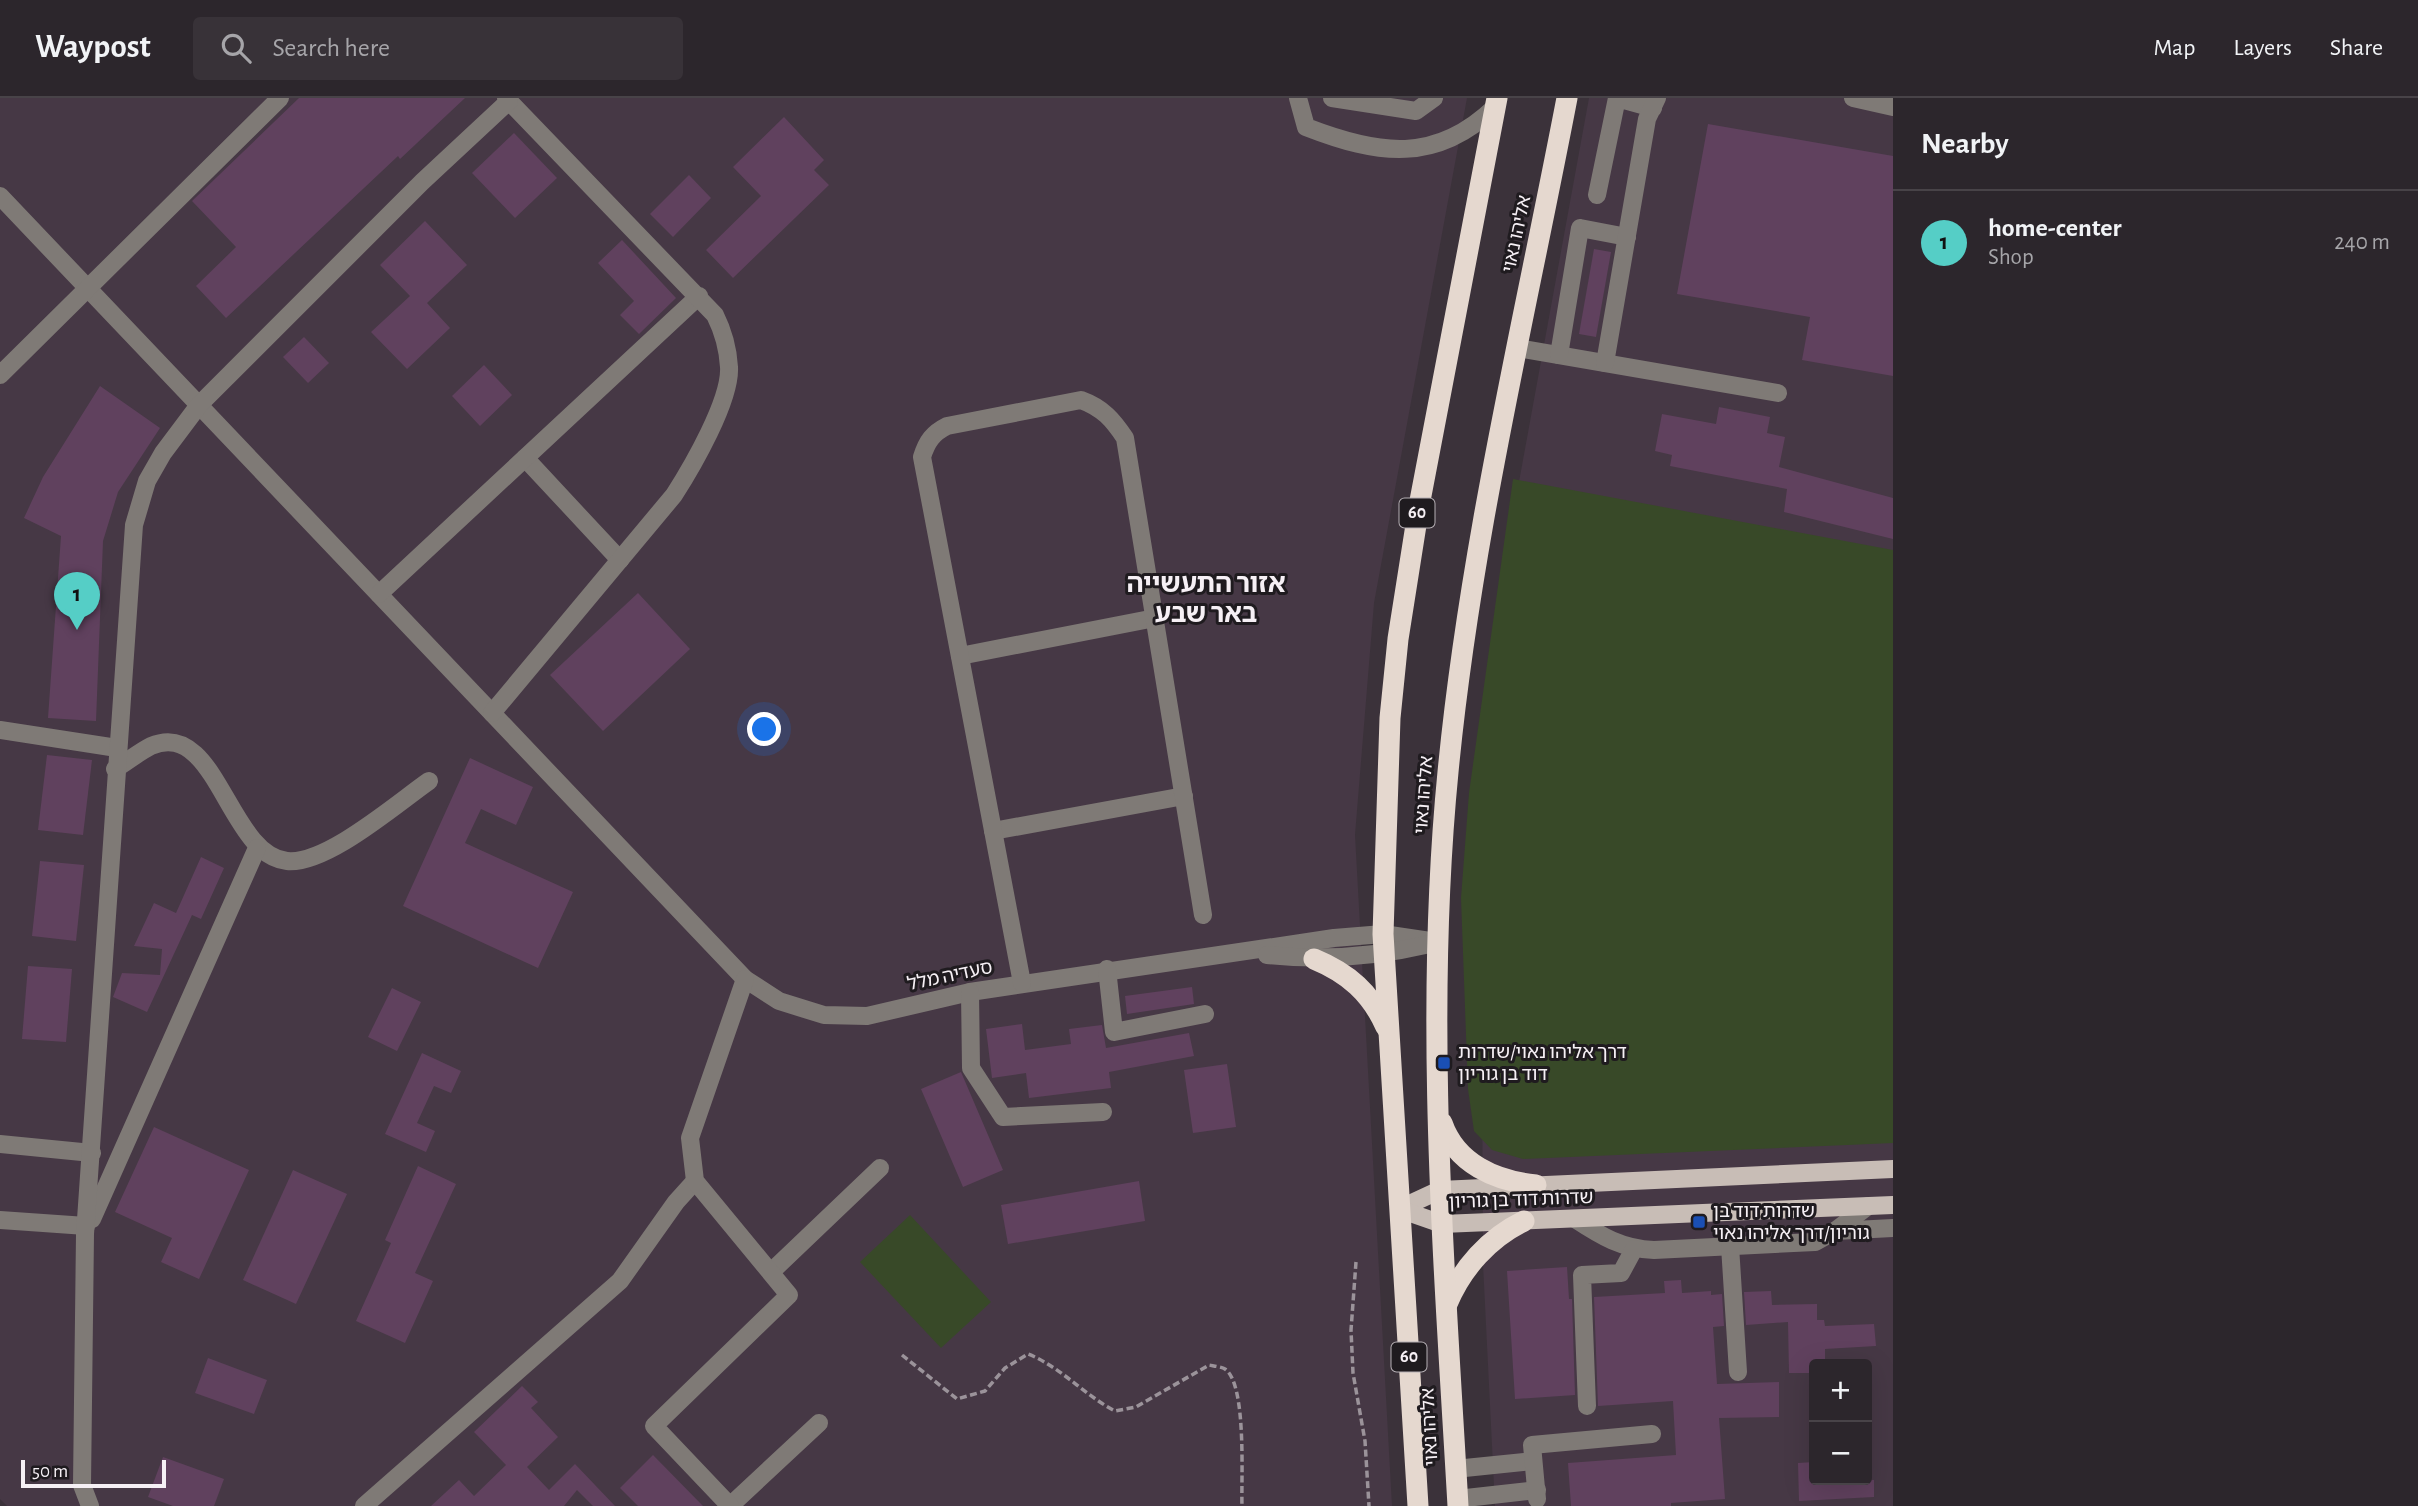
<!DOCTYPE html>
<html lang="en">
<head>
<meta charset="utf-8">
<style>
	:root { --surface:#2c262c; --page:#383238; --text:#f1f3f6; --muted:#a6a5a9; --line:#484348; --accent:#55cec6 }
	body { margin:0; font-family:"Alegreya Sans","Noto Sans Hebrew",sans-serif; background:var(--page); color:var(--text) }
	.controls { position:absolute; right:21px; bottom:21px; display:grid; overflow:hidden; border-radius:7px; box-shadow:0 7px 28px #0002 }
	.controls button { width:63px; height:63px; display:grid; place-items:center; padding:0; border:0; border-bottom:2px solid var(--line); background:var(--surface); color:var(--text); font:35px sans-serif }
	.scale { position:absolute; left:21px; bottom:18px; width:145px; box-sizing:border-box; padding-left:7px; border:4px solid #f6f0f5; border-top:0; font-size:19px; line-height:24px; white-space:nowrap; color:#f6f0f5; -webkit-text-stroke:5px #1f1b1f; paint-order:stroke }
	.you { position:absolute; left:765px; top:632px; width:24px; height:24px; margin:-18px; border:5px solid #fff; border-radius:50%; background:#1a73e8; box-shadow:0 0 0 10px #1a73e833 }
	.badge { display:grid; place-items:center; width:46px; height:46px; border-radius:50%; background:var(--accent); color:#111; font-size:23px; font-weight:700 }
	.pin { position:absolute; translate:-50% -58px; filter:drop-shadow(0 2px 4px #0008) }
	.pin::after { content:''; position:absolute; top:37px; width:24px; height:21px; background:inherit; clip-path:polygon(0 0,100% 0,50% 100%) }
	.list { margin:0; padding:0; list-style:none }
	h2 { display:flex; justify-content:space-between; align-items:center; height:91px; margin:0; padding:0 28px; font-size:30px }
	h2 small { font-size:23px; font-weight:400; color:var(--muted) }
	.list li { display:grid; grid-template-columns:46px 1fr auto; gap:21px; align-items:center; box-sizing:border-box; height:105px; padding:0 28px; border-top:2px solid var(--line) }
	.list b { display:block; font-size:26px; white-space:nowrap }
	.list p { margin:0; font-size:23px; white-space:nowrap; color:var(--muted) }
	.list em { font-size:23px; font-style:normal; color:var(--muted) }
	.icon { flex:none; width:38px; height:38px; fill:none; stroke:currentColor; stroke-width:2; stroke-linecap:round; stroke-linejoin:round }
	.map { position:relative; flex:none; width:1893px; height:1408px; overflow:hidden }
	header { display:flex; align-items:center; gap:42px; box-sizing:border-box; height:98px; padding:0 35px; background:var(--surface); border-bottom:2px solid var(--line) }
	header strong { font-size:33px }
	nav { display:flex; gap:38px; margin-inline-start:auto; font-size:24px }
	.search { width:490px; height:63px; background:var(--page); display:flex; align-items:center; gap:18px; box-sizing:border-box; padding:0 24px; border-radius:7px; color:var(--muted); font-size:26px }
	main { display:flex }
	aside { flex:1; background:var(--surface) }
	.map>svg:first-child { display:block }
	.industrial { fill:#463845; fill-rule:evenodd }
	.green { fill:#384928 }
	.building { fill:#60415e }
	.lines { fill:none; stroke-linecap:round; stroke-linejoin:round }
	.path { stroke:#9b939a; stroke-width:3.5; stroke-dasharray:7 3.5; stroke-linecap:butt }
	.minor { stroke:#7f7a76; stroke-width:18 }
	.major { stroke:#c8bdb6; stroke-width:18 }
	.highway { stroke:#e5d8cf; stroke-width:21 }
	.transit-dot { fill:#1a4fb4; stroke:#1f1b1f; stroke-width:2.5 }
	.labels { text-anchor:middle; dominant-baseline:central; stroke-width:6; stroke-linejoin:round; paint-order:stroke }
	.shield { fill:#1f1b1f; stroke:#b6b0b5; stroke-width:2 }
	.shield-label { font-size:18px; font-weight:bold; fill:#f6f0f5 }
	.street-label { font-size:19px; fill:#f6f0f5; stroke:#1f1b1f }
	.poi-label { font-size:19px; fill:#f6f0f5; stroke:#1f1b1f; text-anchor:start }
	.district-label { font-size:26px; font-weight:bold; fill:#f6f0f5; stroke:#1f1b1f }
</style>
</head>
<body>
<header>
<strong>Waypost</strong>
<div class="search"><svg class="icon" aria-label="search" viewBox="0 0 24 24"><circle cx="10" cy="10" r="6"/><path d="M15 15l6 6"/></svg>Search here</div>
<nav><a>Map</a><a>Layers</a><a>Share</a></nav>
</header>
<main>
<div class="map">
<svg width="1893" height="1408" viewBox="0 0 1893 1408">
	<rect width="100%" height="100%" fill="#3b323a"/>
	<!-- industrial -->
	<g class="industrial">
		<path d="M 0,0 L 1467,0 L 1374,505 L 1355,737 L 1392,1408 L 7,1408 L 0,1401 Z"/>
		<path d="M 1589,0 L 1893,0 L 1893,1408 L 1495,1408 L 1483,1166 L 1481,716 L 1500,488 ZM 1814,1266 L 1867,1266 L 1867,1382 L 1814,1382 Z"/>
	</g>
	<!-- green -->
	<g class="green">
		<path d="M 1513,381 L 1893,452 L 1893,1045 L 1523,1061 L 1492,1052 L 1474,1033 L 1468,991 L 1461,800 L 1469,695 Z"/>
		<path d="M 910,1117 L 991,1204 L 941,1250 L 860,1164 Z"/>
	</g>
	<!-- building -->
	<g class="building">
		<path d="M 299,0 L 465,0 L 400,61 L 398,58 L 226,220 L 196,188 L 236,149 L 192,103 Z"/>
		<path d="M 784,19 L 824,62 L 814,72 L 829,87 L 733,180 L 706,152 L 761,98 L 733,69 Z"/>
		<path d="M 1708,26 L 1893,58 L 1893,278 L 1802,262 L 1810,219 L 1677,196 Z"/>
		<path d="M 514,35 L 557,80 L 515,120 L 472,75 Z"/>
		<path d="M 689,77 L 711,100 L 673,139 L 650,116 Z"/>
		<path d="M 425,123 L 467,167 L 427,205 L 450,230 L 407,271 L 371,234 L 410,198 L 380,167 Z"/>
		<path d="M 622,142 L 676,200 L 639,236 L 620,217 L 634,203 L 598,165 Z"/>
		<path d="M 1594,151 L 1611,154 L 1596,239 L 1579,236 Z"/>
		<path d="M 304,239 L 329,265 L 308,285 L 283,259 Z"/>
		<path d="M 484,267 L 512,297 L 480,328 L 452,298 Z"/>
		<path d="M 100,288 L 160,330 L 118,394 L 103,443 L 96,623 L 48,620 L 61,438 L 24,420 L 43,379 Z"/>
		<path d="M 1719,309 L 1770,319 L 1767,335 L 1785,339 L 1779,369 L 1893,400 L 1893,441 L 1784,414 L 1787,391 L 1670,368 L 1672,357 L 1655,353 L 1662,316 L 1716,326 Z"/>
		<path d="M 638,495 L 690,551 L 603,633 L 550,577 Z"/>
		<path d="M 47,657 L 92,662 L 83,737 L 38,732 Z"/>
		<path d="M 470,660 L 533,689 L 516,727 L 481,711 L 465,745 L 573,794 L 538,870 L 403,808 Z"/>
		<path d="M 201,759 L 224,770 L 201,821 L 192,817 L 147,914 L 113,899 L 122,875 L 160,877 L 162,851 L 134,848 L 154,805 L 176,815 Z"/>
		<path d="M 40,763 L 84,767 L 76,843 L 32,838 Z"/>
		<path d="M 28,868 L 72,871 L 66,944 L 22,941 Z"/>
		<path d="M 1192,889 L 1194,906 L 1127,916 L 1125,898 Z"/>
		<path d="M 392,890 L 421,904 L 397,953 L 368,939 Z"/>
		<path d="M 1022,926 L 1025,952 L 1071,946 L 1069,931 L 1102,927 L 1106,950 L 1189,935 L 1194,958 L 1109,974 L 1111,990 L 1029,1000 L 1026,975 L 992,980 L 986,931 Z"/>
		<path d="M 422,955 L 461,973 L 451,995 L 434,988 L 417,1025 L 435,1033 L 426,1054 L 385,1036 Z"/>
		<path d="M 1227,966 L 1236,1029 L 1193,1035 L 1184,972 Z"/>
		<path d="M 961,974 L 1003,1072 L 963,1089 L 921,991 Z"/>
		<path d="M 154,1029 L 249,1072 L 199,1181 L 161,1164 L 172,1140 L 115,1114 Z"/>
		<path d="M 418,1068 L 456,1086 L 415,1175 L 433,1183 L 405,1245 L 356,1223 L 391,1145 L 385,1142 Z"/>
		<path d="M 293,1072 L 347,1096 L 296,1206 L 243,1182 Z"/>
		<path d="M 1139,1083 L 1145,1123 L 1008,1146 L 1001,1107 Z"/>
		<path d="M 1567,1169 L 1569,1201 L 1572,1201 L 1575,1297 L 1515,1301 L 1507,1173 Z"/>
		<path d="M 1681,1182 L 1682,1195 L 1711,1193 L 1711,1197 L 1722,1196 L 1724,1228 L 1713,1229 L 1717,1286 L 1779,1284 L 1779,1319 L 1719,1320 L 1725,1401 L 1671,1405 L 1671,1408 L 1571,1408 L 1568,1365 L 1676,1357 L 1673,1303 L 1598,1308 L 1594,1199 L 1665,1195 L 1664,1183 Z"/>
		<path d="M 1771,1193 L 1772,1207 L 1817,1206 L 1817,1222 L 1824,1222 L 1825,1228 L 1874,1226 L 1876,1248 L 1825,1251 L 1825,1266 L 1814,1266 L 1814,1275 L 1789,1275 L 1788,1224 L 1746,1227 L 1744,1194 Z"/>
		<path d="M 208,1260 L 267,1282 L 254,1316 L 195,1295 Z"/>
		<path d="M 522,1288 L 538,1304 L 531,1310 L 558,1339 L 527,1369 L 549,1392 L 575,1366 L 615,1408 L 593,1408 L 577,1392 L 564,1408 L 431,1408 L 459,1382 L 474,1398 L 506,1367 L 474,1334 Z"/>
		<path d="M 653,1357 L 703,1408 L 638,1408 L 620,1390 Z"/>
		<path d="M 163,1359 L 224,1381 L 214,1408 L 173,1408 L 148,1399 Z"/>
		<path d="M 1814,1364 L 1814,1382 L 1874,1382 L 1874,1399 L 1799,1403 L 1798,1365 Z"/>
	</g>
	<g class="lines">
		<!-- path -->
		<g class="path">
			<path d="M 1356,1164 L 1351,1232 L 1353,1275 L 1365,1343 L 1369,1408"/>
			<path d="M 902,1257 L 957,1301 L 985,1293 L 1005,1270 L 1028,1256 C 1061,1269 1084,1297 1115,1313 L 1136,1309 L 1209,1267 C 1214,1268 1222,1269 1225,1271 C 1247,1286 1241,1381 1242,1408"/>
		</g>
		<!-- minor -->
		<g class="minor">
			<path d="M 1298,0 L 1306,29 C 1378,57 1436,66 1495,9"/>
			<path d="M 1332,0 L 1416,13 L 1434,0"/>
			<path d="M 1853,0 L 1893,9"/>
			<path d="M 1597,97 L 1617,0 L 1653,10"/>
			<path d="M 0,98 L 745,881 L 779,903 L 824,917 L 867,918 L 970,894 L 1334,840 L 1383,836 L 1437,844"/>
			<path d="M 1517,250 L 1778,295"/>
			<path d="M 1559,257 L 1580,130 L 1627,139"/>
			<path d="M 1605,265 L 1647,21 L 1657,0"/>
			<path d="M 0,277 L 280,0"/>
			<path d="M 525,360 L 620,462"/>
			<path d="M 379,496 L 699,198"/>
			<path d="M 960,558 L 1155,520"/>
			<path d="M 492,615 L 674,397 C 692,369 731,302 729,269 C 728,251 723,233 715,217 L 506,0"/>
			<path d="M 0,632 L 117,650"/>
			<path d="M 115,671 C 127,664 139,654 151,648 C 217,620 228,757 287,763 C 326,767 396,706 429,683"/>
			<path d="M 993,733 L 1184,698"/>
			<path d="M 1267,857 C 1323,863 1375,859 1430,846"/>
			<path d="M 1107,871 L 1114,934 L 1205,916"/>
			<path d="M 1022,885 L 922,359 C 927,343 933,335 947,328 L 1081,302 C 1103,310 1113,322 1125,340 L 1203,817"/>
			<path d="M 970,894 L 971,970 L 1003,1019 L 1103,1014"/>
			<path d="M 0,1046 L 92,1055"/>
			<path d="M 92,1121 L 257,750"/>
			<path d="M 1575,1121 C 1601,1138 1622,1151 1654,1152 L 1815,1144 L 1835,1133 L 1868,1108"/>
			<path d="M 0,1122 L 86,1128"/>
			<path d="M 1835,1133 L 1893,1130"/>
			<path d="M 1730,1148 L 1738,1274"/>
			<path d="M 771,1174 L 880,1070"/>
			<path d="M 1587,1308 L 1582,1177 L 1621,1175 L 1634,1151"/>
			<path d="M 1455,1371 L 1533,1363"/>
			<path d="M 1457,1401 L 1537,1392"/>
			<path d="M 1537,1401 L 1532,1347 L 1652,1336"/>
			<path d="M 732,1406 L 819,1325"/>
			<path d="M 90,1408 L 82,1387 L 85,1136 L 134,427 L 147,383 L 163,355 L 199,307 L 422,84 L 509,3"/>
			<path d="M 364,1408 L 620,1183 L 676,1104 L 695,1083"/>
			<path d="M 730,1408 L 654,1328 L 789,1197 L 695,1083 L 690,1040 L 745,881"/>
		</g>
		<!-- major -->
		<g class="major">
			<path d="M 1399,1111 L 1440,1092 L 1893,1071"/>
			<path d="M 1399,1111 L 1442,1126 L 1893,1107"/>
		</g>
		<!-- highway -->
		<g class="highway">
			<path d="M 1314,861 C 1348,875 1371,895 1386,929"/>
			<path d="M 1442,1025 C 1456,1066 1496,1083 1536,1087"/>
			<path d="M 1447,1206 C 1462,1170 1489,1140 1524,1123"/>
			<path d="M 1418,1408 L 1383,836 L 1390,620 L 1398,541 L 1419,408 L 1497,0"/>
			<path d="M 1458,1408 C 1444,1164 1424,918 1448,674 C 1470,446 1524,224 1567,0"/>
		</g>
	</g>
	<!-- markers -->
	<g class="transit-dot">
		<rect x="1437" y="958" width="14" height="14" rx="3.5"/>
		<rect x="1692" y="1117" width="14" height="14" rx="3.5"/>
	</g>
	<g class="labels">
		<!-- shield labels -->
		<g class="shield">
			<rect x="1399.5" y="400.5" width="35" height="29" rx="5"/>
			<rect x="1391.5" y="1244.5" width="35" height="29" rx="5"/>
		</g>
		<g class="shield-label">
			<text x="1417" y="415">60</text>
			<text x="1409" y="1259">60</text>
		</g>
		<!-- street labels -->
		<g class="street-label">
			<text transform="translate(1517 136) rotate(-78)">אליהו נאוי</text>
			<text transform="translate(1424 697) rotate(-86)">אליהו נאוי</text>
			<text transform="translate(950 878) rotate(-12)">סעדיה מלל</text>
			<text transform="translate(1521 1102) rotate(-2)">שדרות דוד בן גוריון</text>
			<text transform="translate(1430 1329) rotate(-93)">אליהו נאוי</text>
		</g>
		<!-- poi labels -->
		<g class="poi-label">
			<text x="1458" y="954">דרך אליהו נאוי/שדרות<tspan x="1458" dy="22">דוד בן גוריון</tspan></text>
			<text x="1713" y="1113">שדרות דוד בן<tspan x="1713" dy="22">גוריון/דרך אליהו נאוי</tspan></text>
		</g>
		<!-- district labels -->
		<g class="district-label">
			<text x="1206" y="486">אזור התעשייה<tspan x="1206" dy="30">באר שבע</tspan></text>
		</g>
	</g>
</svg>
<div class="controls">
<button>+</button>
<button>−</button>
</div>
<div class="scale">50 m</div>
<div class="you"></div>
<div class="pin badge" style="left:77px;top:532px">1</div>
</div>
<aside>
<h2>Nearby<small></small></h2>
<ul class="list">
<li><span class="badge">1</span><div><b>home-center</b><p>Shop</p></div><em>240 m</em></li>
</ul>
</aside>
</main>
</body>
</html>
